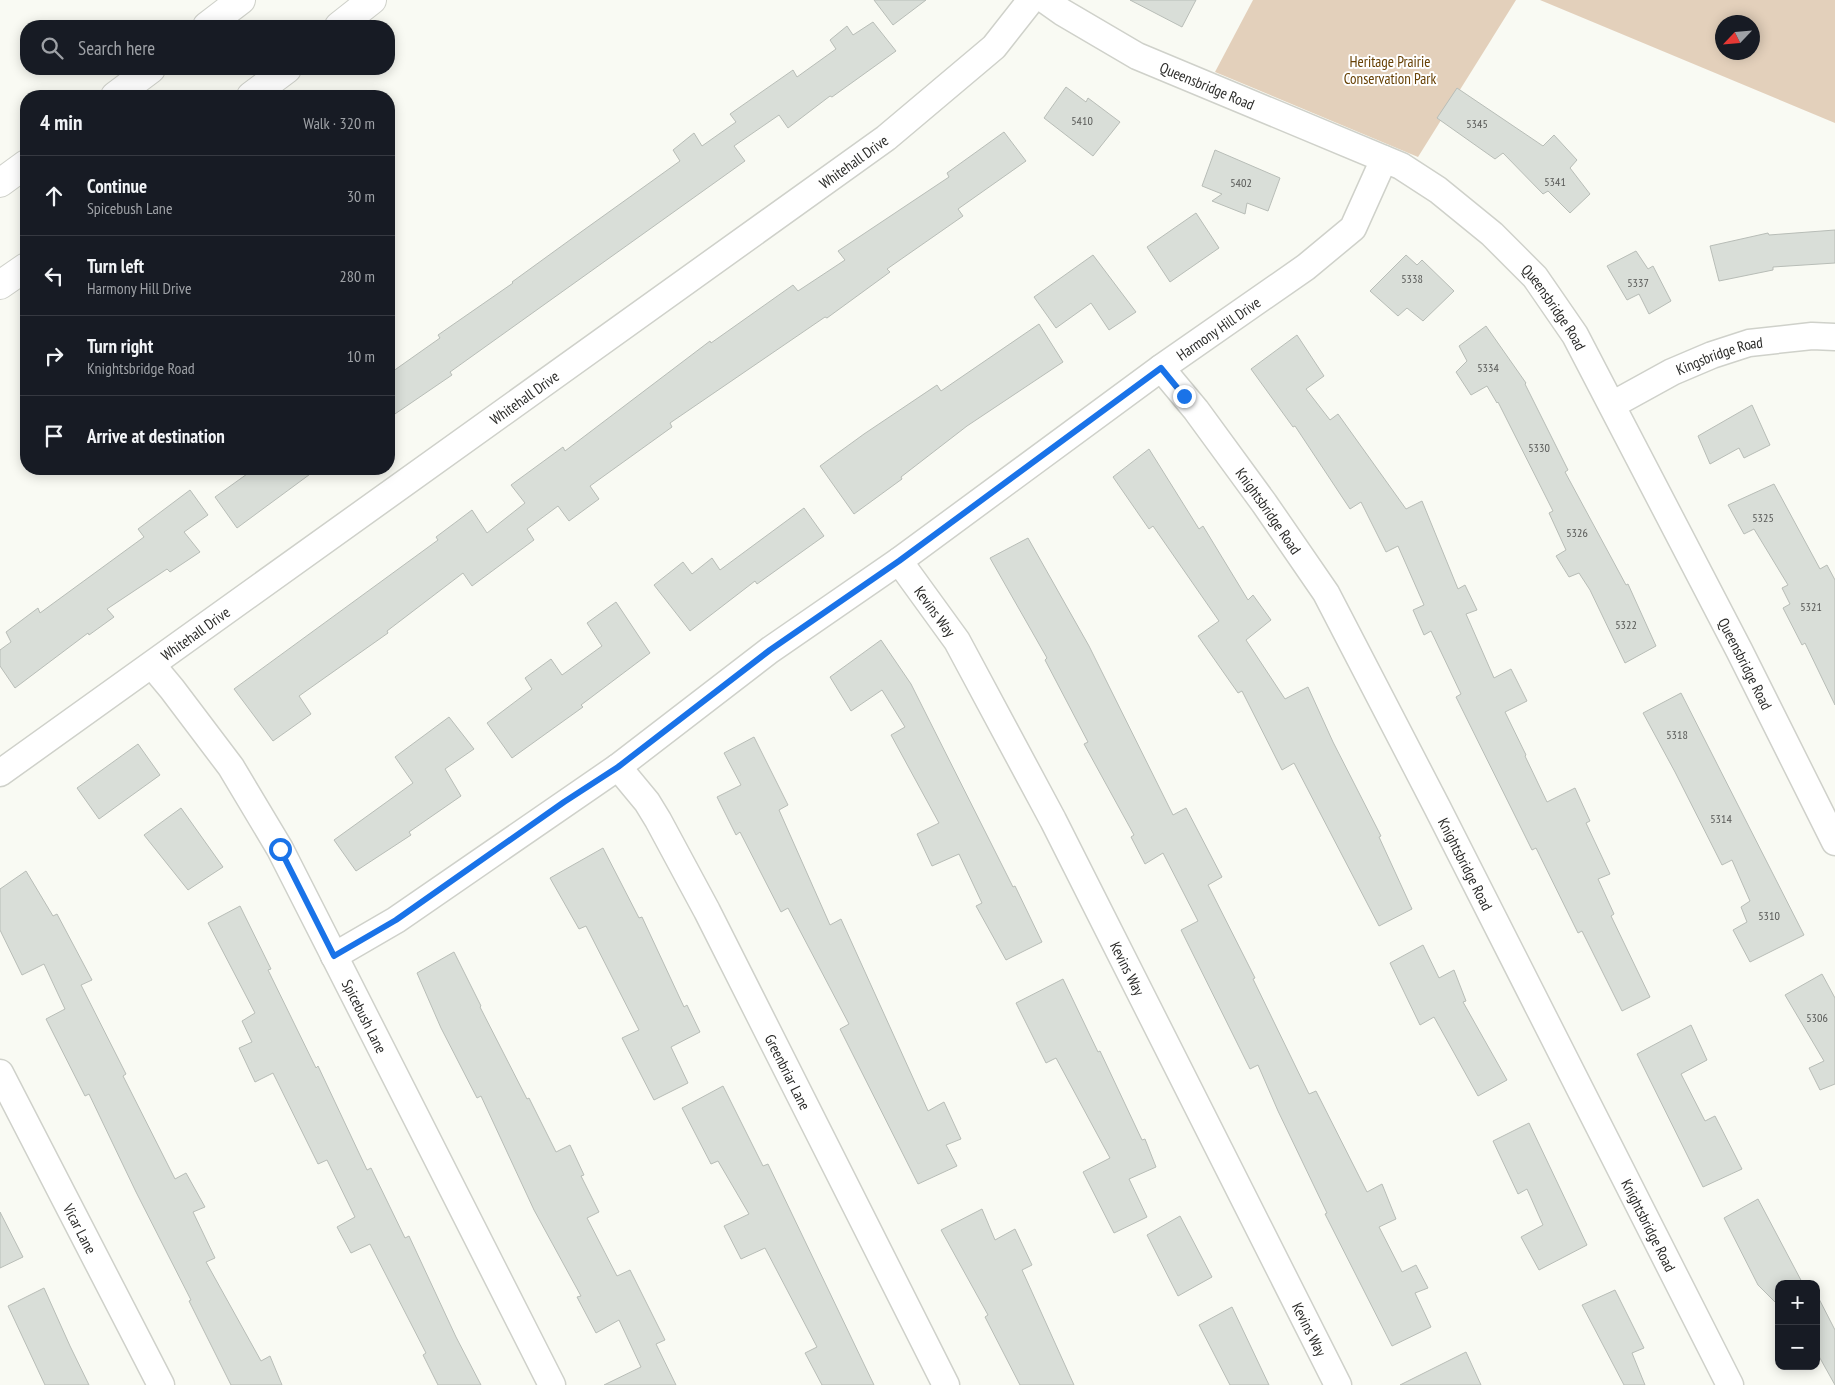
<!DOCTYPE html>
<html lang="en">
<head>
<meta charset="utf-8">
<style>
	:root { --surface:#171b24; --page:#242831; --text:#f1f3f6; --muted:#9ea1a6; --line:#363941 }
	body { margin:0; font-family:"PT Sans Narrow",sans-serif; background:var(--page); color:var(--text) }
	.controls { position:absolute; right:15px; bottom:15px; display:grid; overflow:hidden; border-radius:10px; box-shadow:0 2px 12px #0003 }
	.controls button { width:45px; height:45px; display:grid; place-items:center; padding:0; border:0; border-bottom:1px solid var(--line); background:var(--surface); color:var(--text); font:25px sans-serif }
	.compass { position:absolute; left:1715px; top:15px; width:45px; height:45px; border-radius:50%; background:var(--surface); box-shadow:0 2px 12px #0003; rotate:244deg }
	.stop { position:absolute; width:15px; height:15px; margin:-11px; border:4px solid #1a73e8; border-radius:50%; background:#fff }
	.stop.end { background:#1a73e8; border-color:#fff; box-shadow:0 1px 5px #0008 }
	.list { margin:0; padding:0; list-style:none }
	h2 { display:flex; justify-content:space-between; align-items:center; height:65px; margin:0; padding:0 20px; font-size:21px }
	h2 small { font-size:16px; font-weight:400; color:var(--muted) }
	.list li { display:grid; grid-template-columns:32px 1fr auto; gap:15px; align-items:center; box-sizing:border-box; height:80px; padding:0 20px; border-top:1px solid var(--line) }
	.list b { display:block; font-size:19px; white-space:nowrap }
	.list p { margin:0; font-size:16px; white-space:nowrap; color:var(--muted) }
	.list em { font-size:16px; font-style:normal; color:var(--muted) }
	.icon { flex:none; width:28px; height:28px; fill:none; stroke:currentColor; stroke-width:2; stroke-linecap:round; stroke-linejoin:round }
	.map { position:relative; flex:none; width:1835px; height:1385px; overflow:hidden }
	.search { position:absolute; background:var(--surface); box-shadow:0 2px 12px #0003; left:20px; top:20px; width:375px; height:55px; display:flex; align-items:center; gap:12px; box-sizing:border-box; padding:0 18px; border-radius:20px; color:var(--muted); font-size:19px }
	.panel { position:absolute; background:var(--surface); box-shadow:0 2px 12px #0003; left:20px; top:90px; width:375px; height:385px; border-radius:20px }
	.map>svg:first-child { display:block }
	.green { fill:#e3d0bb; fill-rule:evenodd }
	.building { fill:#d9ded8; stroke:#b8bdb7 }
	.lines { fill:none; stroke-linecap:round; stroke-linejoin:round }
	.street-casing { stroke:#cfd1ca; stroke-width:29 }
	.highway-casing { stroke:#cfd1ca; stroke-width:30 }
	.street { stroke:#fff; stroke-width:26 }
	.highway { stroke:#fff; stroke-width:28 }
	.route { stroke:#1a73e8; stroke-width:6 }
	.labels { text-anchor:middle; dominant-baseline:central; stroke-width:4; stroke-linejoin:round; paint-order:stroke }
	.number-label { font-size:12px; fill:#575856 }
	.park-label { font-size:15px; fill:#674105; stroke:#fff }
	.street-label { font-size:15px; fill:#2c2c2a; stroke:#fff }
</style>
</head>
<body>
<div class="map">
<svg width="1835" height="1385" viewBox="0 0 1835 1385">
	<rect width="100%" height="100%" fill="#f9faf3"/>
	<!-- green -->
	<g class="green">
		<path d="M 1253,0 L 1516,0 L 1418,157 L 1215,72 Z"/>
		<path d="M 1540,0 L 1835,0 L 1835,123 ZM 1722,22 L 1752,22 L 1752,52 L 1722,52 Z"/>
	</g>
	<!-- building -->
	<g class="building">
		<path d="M 874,0 L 926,0 L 893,25 Z"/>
		<path d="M 1130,0 L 1196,0 L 1182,27 Z"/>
		<path d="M 873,22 L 896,51 L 832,97 L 830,96 L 788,128 L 779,115 L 734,146 L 745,161 L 450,372 L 452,375 L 389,418 L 389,374 L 440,338 L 438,335 L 513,283 L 512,282 L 574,237 L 680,161 L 673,150 L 694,133 L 702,146 L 736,122 L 730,114 L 793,70 L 797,77 L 836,49 L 830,40 L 847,26 L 853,35 Z"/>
		<path d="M 1066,87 L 1086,102 L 1088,98 L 1120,122 L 1093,156 L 1044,118 Z"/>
		<path d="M 1457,88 L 1543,146 L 1554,135 L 1577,160 L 1570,168 L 1590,194 L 1570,213 L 1548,191 L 1543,194 L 1503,153 L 1495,159 L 1437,118 Z"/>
		<path d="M 1004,132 L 1026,161 L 958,209 L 963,216 L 887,269 L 890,272 L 827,318 L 825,317 L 670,423 L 672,427 L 590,486 L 599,499 L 569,521 L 558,506 L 527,529 L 534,540 L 472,586 L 463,573 L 387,631 L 388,633 L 299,696 L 311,714 L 273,741 L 234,689 L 438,540 L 436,537 L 472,510 L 487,533 L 525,503 L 511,485 L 563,447 L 565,451 L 710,341 L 711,343 L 793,285 L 798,291 L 845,260 L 838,251 L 949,177 L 947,173 Z"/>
		<path d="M 1215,150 L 1280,178 L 1268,211 L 1247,203 L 1245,214 L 1212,201 L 1222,194 L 1202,186 Z"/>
		<path d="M 1196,213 L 1219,248 L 1170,282 L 1147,247 Z"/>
		<path d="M 1835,230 L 1835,263 L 1773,267 L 1773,270 L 1719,281 L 1710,246 L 1768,233 L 1769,235 Z"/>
		<path d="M 1636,251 L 1648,269 L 1653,266 L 1671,301 L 1649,314 L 1639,294 L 1627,300 L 1607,266 Z"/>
		<path d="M 1093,255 L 1136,312 L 1109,330 L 1091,303 L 1056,328 L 1034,297 Z"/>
		<path d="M 1406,255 L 1417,265 L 1422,260 L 1454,291 L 1423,321 L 1407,308 L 1398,316 L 1370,291 Z"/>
		<path d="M 1039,324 L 1063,362 L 967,426 L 901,477 L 902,479 L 854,514 L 820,466 L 864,434 L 937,385 L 941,391 Z"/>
		<path d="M 1486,326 L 1526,383 L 1525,384 L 1568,470 L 1565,472 L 1626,585 L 1628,584 L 1656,646 L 1625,663 L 1590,590 L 1579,573 L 1569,577 L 1556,556 L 1566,550 L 1549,513 L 1553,511 L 1498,402 L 1497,403 L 1487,386 L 1471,395 L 1456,372 L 1467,361 L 1459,346 Z"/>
		<path d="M 1297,335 L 1324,376 L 1306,389 L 1330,420 L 1338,414 L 1406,509 L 1422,501 L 1458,589 L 1465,585 L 1477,610 L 1466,614 L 1494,678 L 1511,669 L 1527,701 L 1505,712 L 1526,755 L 1525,756 L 1547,802 L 1575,788 L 1590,821 L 1586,823 L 1610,874 L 1598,879 L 1614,914 L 1611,916 L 1650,997 L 1622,1011 L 1582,931 L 1578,933 L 1536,848 L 1532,850 L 1456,697 L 1461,694 L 1431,631 L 1424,635 L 1413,610 L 1424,605 L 1398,546 L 1386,552 L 1361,502 L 1350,509 L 1295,426 L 1293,427 L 1251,369 Z"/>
		<path d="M 1752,405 L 1770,445 L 1744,458 L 1739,448 L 1710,464 L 1698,436 Z"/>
		<path d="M 1149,449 L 1199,529 L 1203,526 L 1248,600 L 1253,595 L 1271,620 L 1246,640 L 1285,699 L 1308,687 L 1333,742 L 1381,836 L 1379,837 L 1412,909 L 1379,926 L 1294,763 L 1282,770 L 1242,691 L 1238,693 L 1198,636 L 1219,621 L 1153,526 L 1149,529 L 1113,477 Z"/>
		<path d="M 254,469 L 317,469 L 237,528 L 215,497 Z"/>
		<path d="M 1774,484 L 1820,569 L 1827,565 L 1835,580 L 1835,705 L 1805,643 L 1802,645 L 1783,608 L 1790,604 L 1782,588 L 1788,585 L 1754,529 L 1744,534 L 1728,505 Z"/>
		<path d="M 190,490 L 208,515 L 184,532 L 200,552 L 170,572 L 167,569 L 107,609 L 114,617 L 89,635 L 88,633 L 15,688 L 0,666 L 0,650 L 11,642 L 6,632 L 38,608 L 40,613 L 144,537 L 138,529 Z"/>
		<path d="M 804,508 L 824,536 L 757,584 L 755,581 L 690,631 L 654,585 L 683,562 L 692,574 L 712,558 L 720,570 Z"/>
		<path d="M 1028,538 L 1089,646 L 1173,815 L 1186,808 L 1222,877 L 1208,885 L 1255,978 L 1253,979 L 1309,1094 L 1316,1091 L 1367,1192 L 1382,1184 L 1396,1219 L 1379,1227 L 1402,1272 L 1416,1265 L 1428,1288 L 1415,1293 L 1431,1327 L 1392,1346 L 1325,1214 L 1327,1213 L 1278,1111 L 1258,1065 L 1250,1069 L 1181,930 L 1198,921 L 1163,853 L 1145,864 L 1131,837 L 1134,835 L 1084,744 L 1088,742 L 1045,660 L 1047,658 L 990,558 Z"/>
		<path d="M 616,602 L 650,653 L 581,705 L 583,707 L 512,758 L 487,723 L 532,689 L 525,678 L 551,659 L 562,675 L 602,646 L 587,623 Z"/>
		<path d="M 881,640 L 911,684 L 1013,887 L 1015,886 L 1042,942 L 1006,960 L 976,906 L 982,903 L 959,854 L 932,866 L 917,834 L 939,823 L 891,735 L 905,727 L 882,690 L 851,711 L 830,677 Z"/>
		<path d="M 1681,693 L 1804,935 L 1750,962 L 1733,930 L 1747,922 L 1741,907 L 1750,901 L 1732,860 L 1722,865 L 1675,772 L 1643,713 Z"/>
		<path d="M 449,717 L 474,749 L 445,769 L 461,796 L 409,832 L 411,835 L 356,871 L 334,840 L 413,783 L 395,757 Z"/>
		<path d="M 754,737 L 788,805 L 779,810 L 830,925 L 841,919 L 928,1111 L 944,1102 L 961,1139 L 946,1145 L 957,1166 L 918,1184 L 840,1029 L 849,1024 L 788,908 L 781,912 L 740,832 L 736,835 L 717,797 L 741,785 L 724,753 Z"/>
		<path d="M 138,744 L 160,775 L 99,819 L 77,788 Z"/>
		<path d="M 181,808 L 223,867 L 188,890 L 144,835 Z"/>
		<path d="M 603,848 L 639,918 L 642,917 L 684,1007 L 687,1005 L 700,1032 L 671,1047 L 688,1083 L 654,1100 L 622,1038 L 639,1030 L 586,926 L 579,929 L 550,878 Z"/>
		<path d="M 26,871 L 53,916 L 57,914 L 92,980 L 81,985 L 126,1074 L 123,1076 L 175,1179 L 186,1173 L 205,1207 L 193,1212 L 215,1258 L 206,1262 L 261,1361 L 270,1356 L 282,1385 L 231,1385 L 189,1301 L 191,1300 L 136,1192 L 89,1094 L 85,1096 L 46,1019 L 65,1009 L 44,964 L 22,975 L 0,930 L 0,889 Z"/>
		<path d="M 240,906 L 271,969 L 268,970 L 316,1068 L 318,1066 L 367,1170 L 371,1168 L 405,1238 L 409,1236 L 456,1337 L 481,1385 L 438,1385 L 423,1355 L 426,1353 L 370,1244 L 351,1253 L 337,1227 L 355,1217 L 327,1160 L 318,1164 L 273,1073 L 255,1082 L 239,1048 L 252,1042 L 242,1021 L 255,1013 L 208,923 Z"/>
		<path d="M 1423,945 L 1439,978 L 1454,970 L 1466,1001 L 1463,1002 L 1507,1080 L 1478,1096 L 1434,1017 L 1420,1025 L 1390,963 Z"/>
		<path d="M 454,952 L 481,1006 L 480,1007 L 527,1099 L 529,1098 L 556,1152 L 570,1145 L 584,1175 L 581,1176 L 599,1212 L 587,1218 L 617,1276 L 630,1270 L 665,1340 L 656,1344 L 676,1385 L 604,1385 L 641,1367 L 619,1320 L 596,1333 L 577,1297 L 581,1296 L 534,1210 L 481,1096 L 477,1098 L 441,1028 L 417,973 Z"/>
		<path d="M 1822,974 L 1835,998 L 1835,1084 L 1820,1090 L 1809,1068 L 1824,1061 L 1785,995 Z"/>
		<path d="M 1063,979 L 1098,1052 L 1100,1051 L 1142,1140 L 1145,1139 L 1156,1167 L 1129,1179 L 1147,1217 L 1114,1233 L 1083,1172 L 1110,1158 L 1056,1058 L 1046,1063 L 1016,1003 Z"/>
		<path d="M 1691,1025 L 1707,1060 L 1681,1074 L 1705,1121 L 1715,1116 L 1742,1169 L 1703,1187 L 1637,1054 Z"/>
		<path d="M 723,1086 L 763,1166 L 768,1164 L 874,1385 L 822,1385 L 805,1353 L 817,1347 L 765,1248 L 741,1259 L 724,1226 L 749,1214 L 718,1161 L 711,1164 L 682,1108 Z"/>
		<path d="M 1529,1123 L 1587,1245 L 1539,1270 L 1521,1237 L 1543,1225 L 1527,1189 L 1518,1194 L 1493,1141 Z"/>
		<path d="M 1758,1199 L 1803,1284 L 1779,1284 L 1779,1306 L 1758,1285 L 1724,1218 Z"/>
		<path d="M 982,1209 L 995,1240 L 1015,1229 L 1032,1265 L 1022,1270 L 1074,1385 L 1020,1385 L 985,1317 L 988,1315 L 941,1230 Z"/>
		<path d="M 0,1212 L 23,1257 L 0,1268 Z"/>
		<path d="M 1180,1216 L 1212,1277 L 1178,1296 L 1147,1235 Z"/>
		<path d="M 44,1288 L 70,1346 L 89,1385 L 45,1385 L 8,1306 Z"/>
		<path d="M 1615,1290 L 1644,1348 L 1632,1353 L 1645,1385 L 1624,1385 L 1582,1305 Z"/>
		<path d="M 1816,1293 L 1835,1330 L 1835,1385 L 1816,1351 Z"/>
		<path d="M 1232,1307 L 1269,1385 L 1230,1385 L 1199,1325 Z"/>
		<path d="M 1466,1352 L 1481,1385 L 1400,1385 Z"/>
	</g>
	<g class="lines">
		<defs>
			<g id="street">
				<path id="s1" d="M 1045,0 L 1062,12 L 1137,56 L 1401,166 L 1438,190 L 1492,234 L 1535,277 L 1575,335 L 1739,650 L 1835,842"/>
				<path id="s2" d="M 1161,368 L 1196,410 L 1264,503 L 1326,593 L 1437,807 L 1730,1385"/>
				<path id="s3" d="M 1612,405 L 1672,372 L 1712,355 L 1749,343 L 1812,336 L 1835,337"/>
				<path id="s4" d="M 899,561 L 957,641 L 1053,820 L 1338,1385"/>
				<path id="s5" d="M 152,665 L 172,689 L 231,767 L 280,849 L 552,1385"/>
				<path id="s6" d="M 618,767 L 647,802 L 658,820 L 707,911 L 946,1385"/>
				<path id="s7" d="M 0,773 L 886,138 L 994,47 L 1031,0"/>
				<path id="s8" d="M 334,956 L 396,920 L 618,767 L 770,650 L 899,561 L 1161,368 L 1306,267 L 1353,228 L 1384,159"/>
				<path id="s9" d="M 0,1073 L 161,1385"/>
			</g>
			<g id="highway">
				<path d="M 207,26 L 241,0"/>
				<path d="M 339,26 L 372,0"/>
				<path d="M 115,96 L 151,69"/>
				<path d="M 251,96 L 287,69"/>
				<path d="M 0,183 L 26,164"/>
				<path d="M 0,285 L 26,267"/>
			</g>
		</defs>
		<!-- street casing -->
		<use href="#street" class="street-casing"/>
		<!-- highway casing -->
		<use href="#highway" class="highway-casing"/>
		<!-- street -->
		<use href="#street" class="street"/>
		<!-- highway -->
		<use href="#highway" class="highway"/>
	</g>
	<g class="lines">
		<!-- route -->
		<path class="route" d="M 280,849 L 334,956 L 396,920 L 564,802 L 618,767 L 770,650 L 899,561 L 1161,368 L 1184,396"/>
	</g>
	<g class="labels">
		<!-- number labels -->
		<g class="number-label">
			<text x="1082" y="120">5410</text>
			<text x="1477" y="123">5345</text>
			<text x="1555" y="181">5341</text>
			<text x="1241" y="182">5402</text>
			<text x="1412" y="278">5338</text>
			<text x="1638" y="282">5337</text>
			<text x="1488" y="367">5334</text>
			<text x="1539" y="447">5330</text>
			<text x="1763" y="517">5325</text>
			<text x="1577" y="532">5326</text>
			<text x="1811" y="606">5321</text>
			<text x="1626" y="624">5322</text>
			<text x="1677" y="734">5318</text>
			<text x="1721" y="818">5314</text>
			<text x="1769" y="915">5310</text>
			<text x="1817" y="1017">5306</text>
		</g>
		<!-- park labels -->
		<g class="park-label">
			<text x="1390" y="61">Heritage Prairie<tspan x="1390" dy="17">Conservation Park</tspan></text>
		</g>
		<!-- street labels -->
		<g class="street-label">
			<text stroke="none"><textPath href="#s1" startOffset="184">Queensbridge Road</textPath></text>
			<text stroke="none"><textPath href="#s7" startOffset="1050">Whitehall Drive</textPath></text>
			<text stroke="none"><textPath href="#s1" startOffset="604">Queensbridge Road</textPath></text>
			<text stroke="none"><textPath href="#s8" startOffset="1085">Harmony Hill Drive</textPath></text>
			<text stroke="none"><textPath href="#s3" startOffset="119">Kingsbridge Road</textPath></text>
			<text stroke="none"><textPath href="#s7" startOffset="645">Whitehall Drive</textPath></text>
			<text stroke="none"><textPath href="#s2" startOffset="179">Knightsbridge Road</textPath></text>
			<text stroke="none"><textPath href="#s4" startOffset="62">Kevins Way</textPath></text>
			<text stroke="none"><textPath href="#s7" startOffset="240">Whitehall Drive</textPath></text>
			<text stroke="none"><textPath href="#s1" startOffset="1009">Queensbridge Road</textPath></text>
			<text stroke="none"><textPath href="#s2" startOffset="584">Knightsbridge Road</textPath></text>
			<text stroke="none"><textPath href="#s4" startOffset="468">Kevins Way</textPath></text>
			<text stroke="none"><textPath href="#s5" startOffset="412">Spicebush Lane</textPath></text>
			<text stroke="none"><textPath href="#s6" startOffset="350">Greenbriar Lane</textPath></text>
			<text stroke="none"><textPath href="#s2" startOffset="989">Knightsbridge Road</textPath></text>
			<text stroke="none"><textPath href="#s9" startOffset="175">Vicar Lane</textPath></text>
			<text stroke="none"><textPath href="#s4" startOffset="872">Kevins Way</textPath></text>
		</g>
	</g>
</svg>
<div class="controls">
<button>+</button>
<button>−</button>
</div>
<svg class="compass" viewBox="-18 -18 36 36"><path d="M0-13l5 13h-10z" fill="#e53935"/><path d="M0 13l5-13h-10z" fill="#9ea1a6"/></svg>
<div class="stop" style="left:280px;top:849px"></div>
<div class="stop end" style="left:1184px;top:396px"></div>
<div class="search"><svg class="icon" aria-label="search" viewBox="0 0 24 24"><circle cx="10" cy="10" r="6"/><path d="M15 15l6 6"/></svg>Search here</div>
<section class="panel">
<h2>4 min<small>Walk · 320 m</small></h2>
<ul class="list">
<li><svg class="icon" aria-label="ahead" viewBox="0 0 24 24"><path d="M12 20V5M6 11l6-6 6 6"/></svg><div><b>Continue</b><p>Spicebush Lane</p></div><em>30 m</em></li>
<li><svg class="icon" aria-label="left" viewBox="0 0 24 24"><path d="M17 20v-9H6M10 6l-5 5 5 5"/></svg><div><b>Turn left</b><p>Harmony Hill Drive</p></div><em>280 m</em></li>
<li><svg class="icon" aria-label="right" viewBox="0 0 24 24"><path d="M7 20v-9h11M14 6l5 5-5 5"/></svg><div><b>Turn right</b><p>Knightsbridge Road</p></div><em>10 m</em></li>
<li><svg class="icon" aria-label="arrive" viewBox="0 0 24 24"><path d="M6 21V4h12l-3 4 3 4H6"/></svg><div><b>Arrive at destination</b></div></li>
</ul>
</section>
</div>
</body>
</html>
